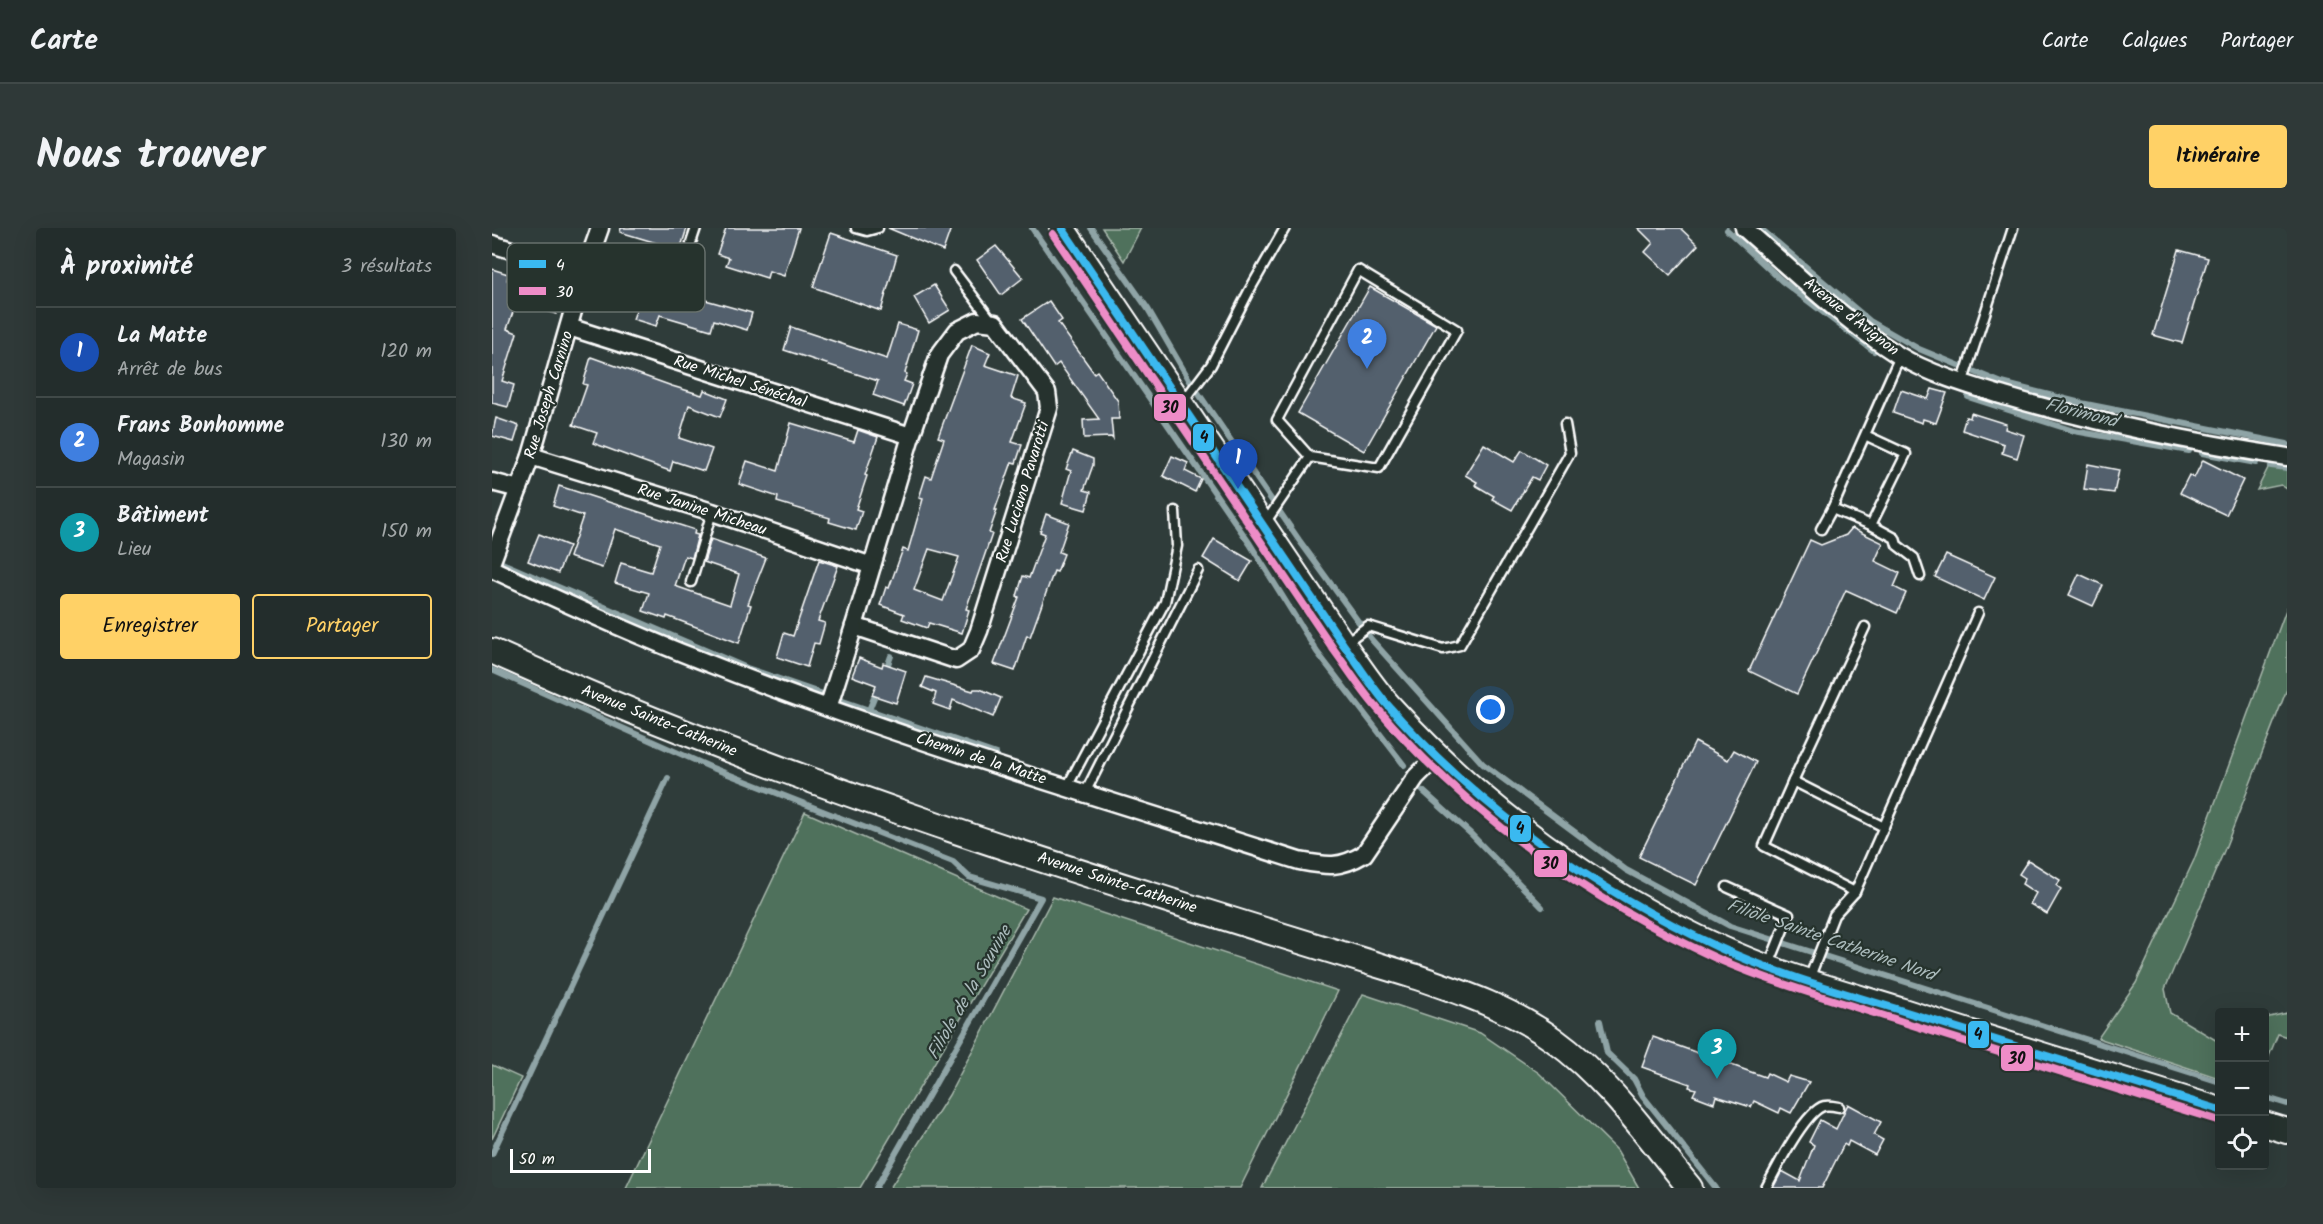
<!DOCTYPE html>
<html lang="fr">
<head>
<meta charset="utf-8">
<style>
	:root { --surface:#232d2c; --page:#2f3938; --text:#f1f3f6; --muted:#a3a8a9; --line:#404948; --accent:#ffd166 }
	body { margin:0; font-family:Kalam,sans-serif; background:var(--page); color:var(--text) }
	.controls { position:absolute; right:18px; bottom:18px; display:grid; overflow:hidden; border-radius:6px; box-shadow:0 6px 24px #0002 }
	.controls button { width:54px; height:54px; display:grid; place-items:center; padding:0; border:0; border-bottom:2px solid var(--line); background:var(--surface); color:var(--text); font:30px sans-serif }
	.scale { position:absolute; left:18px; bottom:15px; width:141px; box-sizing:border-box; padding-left:6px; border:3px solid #fff; border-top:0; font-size:16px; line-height:21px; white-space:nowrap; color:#fff; -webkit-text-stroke:4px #26332d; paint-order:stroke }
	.you { position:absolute; left:999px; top:482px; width:21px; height:21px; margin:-15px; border:4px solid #fff; border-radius:50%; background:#1a73e8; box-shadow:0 0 0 9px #1a73e833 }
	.badge { display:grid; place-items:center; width:39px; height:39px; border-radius:50%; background:var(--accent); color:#fff; font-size:20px; font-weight:700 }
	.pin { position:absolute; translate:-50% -50px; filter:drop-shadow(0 2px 3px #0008) }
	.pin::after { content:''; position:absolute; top:32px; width:21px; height:18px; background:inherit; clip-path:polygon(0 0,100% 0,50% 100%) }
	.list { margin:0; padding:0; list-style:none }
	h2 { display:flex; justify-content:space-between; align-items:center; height:78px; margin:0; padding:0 24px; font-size:26px }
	h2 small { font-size:20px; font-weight:400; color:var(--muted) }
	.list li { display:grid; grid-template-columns:39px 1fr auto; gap:18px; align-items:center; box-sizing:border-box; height:90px; padding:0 24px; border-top:2px solid var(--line) }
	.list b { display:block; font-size:22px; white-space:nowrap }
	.list p { margin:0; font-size:20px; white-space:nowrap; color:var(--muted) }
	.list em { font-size:20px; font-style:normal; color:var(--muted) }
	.actions { display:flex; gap:12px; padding:18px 24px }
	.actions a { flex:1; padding:14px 0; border:2px solid var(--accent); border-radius:6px; text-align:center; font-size:21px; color:var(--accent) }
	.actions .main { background:var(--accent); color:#111 }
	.icon { flex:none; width:33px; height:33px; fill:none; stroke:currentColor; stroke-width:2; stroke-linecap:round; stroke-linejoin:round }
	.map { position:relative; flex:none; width:1795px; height:960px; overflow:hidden; border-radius:6px }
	header { display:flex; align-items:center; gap:36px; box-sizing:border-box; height:84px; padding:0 30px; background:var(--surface); border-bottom:2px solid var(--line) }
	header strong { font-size:28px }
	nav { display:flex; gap:33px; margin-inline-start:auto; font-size:21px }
	.intro { display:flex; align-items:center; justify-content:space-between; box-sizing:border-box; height:144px; padding:0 36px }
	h1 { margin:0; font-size:42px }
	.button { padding:15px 27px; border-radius:6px; background:var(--accent); color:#111; font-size:21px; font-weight:700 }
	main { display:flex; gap:36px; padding:0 36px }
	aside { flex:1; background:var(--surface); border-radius:6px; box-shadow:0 6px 24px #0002 }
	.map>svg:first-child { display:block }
	.green { fill:#50715b; stroke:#a8b8ad; stroke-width:1.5 }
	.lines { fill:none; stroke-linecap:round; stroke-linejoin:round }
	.stream { stroke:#8fa4a6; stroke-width:6 }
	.building { fill:#52606d; stroke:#fff; stroke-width:1.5; fill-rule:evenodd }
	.service-casing { stroke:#fff; stroke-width:13 }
	.minor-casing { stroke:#fff; stroke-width:21 }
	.secondary-casing { stroke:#fff; stroke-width:28 }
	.service { stroke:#26332d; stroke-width:8 }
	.minor { stroke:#26332d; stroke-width:16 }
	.secondary { stroke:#26332d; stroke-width:24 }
	.bus-1-casing { stroke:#26332d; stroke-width:12 }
	.bus-2-casing { stroke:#26332d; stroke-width:12 }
	.bus-1 { stroke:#3ab9f0; stroke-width:8 }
	.bus-2 { stroke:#ee8cc7; stroke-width:8 }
	.labels { text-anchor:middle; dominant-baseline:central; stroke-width:4.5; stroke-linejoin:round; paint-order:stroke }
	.street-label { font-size:16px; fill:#fff; stroke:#26332d }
	.water-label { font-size:18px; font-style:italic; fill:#abbbbc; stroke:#26332d }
	.key { fill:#26332d; stroke:#67706c; stroke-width:1.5 }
	.key-label { font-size:16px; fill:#fff }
	.line-badge { stroke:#26332d; stroke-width:2 }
	.pale-badge-label { font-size:16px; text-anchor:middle; font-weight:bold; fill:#111 }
</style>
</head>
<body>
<header>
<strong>Carte</strong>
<nav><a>Carte</a><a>Calques</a><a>Partager</a></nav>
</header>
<div class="intro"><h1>Nous trouver</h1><a class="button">Itinéraire</a></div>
<main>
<aside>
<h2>À proximité<small>3 résultats</small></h2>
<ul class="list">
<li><span class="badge" style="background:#1a4fb4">1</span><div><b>La Matte</b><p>Arrêt de bus</p></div><em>120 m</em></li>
<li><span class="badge" style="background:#3f7fe0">2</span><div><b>Frans Bonhomme</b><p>Magasin</p></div><em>130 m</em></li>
<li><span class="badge" style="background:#0f9aa8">3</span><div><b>Bâtiment</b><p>Lieu</p></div><em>150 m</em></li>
</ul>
<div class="actions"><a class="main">Enregistrer</a><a>Partager</a></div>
</aside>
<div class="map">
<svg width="1795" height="960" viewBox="0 0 1795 960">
	<rect width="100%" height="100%" fill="#2f3c3a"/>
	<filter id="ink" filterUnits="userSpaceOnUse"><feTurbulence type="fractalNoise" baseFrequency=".0167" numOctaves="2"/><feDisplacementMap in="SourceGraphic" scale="12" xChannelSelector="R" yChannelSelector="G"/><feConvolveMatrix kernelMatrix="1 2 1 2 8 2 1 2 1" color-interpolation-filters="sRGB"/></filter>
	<g filter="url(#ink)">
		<!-- green -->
		<g class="green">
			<path d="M 610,0 L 649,0 L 632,33 Z"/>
			<path d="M 1777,238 L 1795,242 L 1795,261 L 1789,257 L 1765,262 Z"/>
			<path d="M 1795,379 L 1795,461 L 1732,623 L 1673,761 L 1678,785 L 1727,814 L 1727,850 L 1606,810 L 1644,755 L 1702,632 Z"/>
			<path d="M 313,584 L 534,681 L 368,960 L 134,960 Z"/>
			<path d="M 561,669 L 846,763 L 748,960 L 398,960 L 457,867 Z"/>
			<path d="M 871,766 L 988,805 L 1047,845 L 1125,922 L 1147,960 L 770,960 Z"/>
			<path d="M 1795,785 L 1795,809 L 1786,806 L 1773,838 L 1773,790 Z"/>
			<path d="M 0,837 L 29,850 L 0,911 Z"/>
		</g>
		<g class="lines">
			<!-- stream -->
			<g class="stream">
				<path d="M 540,0 L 758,316 L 825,424 L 912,537"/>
				<path d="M 599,0 L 656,81 L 698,153 L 807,312 L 879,411 L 991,536 L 1134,642 L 1238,698 L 1728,854"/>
				<path d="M 1268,0 L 1378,93 L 1427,121 L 1510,155 L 1589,175 L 1795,216"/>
				<path d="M 1235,2 L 1290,53 L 1382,123"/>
				<path d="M 1476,169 L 1582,203 L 1697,223"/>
				<path d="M 1710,225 L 1764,235"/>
				<path d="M 1779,238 L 1795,240"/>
				<path d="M 3,332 L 255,440 L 377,482"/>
				<path d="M 0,442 L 218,539 L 461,634 L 477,649 L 549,670 L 384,960"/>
				<path d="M 394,442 L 399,428"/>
				<path d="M 385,462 L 377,482 L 504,526"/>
				<path d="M 931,563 L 979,606 L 1050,679"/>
				<path d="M 1108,793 L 1115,825 L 1142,851 L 1151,868 L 1224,960"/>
				<path d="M 1772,869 L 1795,876"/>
				<path d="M 0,926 L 176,550"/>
			</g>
		</g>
		<!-- building -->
		<g class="building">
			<path d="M 129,0 L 195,0 L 188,22 L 128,4 Z"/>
			<path d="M 234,0 L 307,0 L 292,48 L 277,43 L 275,50 L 234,37 L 237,30 L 225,26 Z"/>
			<path d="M 396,0 L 459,0 L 451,23 Z"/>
			<path d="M 1146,0 L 1188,0 L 1206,17 L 1178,47 L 1153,24 L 1161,15 Z"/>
			<path d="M 339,5 L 405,27 L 389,83 L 321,59 Z"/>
			<path d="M 504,18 L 531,50 L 509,67 L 485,32 Z"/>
			<path d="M 1687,22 L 1716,30 L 1690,115 L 1661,107 Z"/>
			<path d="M 0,41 L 16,46 L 15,52 L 52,65 L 54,58 L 71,64 L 64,86 L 25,73 L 15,101 L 25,105 L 10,153 L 22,157 L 16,179 L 0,175 Z"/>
			<path d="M 131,43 L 154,51 L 151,59 L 190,71 L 192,66 L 260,85 L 255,102 L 222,92 L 219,102 L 168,87 L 164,98 L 141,91 L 147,74 L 124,66 Z"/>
			<path d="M 442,57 L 458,82 L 437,95 L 422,69 Z"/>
			<path d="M 878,59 L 944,97 L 872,223 L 806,185 Z"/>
			<path d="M 557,73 L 570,92 L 566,95 L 602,145 L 605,143 L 626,173 L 627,191 L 619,191 L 621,211 L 619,209 L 592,210 L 591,192 L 607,191 L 567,135 L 562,139 L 530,91 Z"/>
			<path d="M 406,96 L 426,102 L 413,145 L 415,146 L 412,153 L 420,156 L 412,178 L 381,167 L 386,153 L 292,122 L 299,99 L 395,131 Z"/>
			<path d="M 480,117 L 498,125 L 493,137 L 526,148 L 519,170 L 534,175 L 520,214 L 530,217 L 524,235 L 520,234 L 503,282 L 505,282 L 497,305 L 500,306 L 474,381 L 477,382 L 470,405 L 437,395 L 435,400 L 410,391 L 412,386 L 388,377 L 394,359 L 397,360 L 411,321 L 416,323 L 431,271 L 427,270 L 434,248 L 439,250 L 452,211 L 446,209 ZM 437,321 L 467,329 L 451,373 L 422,362 Z"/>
			<path d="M 99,129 L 180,158 L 210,167 L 212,162 L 235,171 L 228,189 L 197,177 L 187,210 L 220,221 L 212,243 L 181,233 L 178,243 L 147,232 L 101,215 L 105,205 L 81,197 L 95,157 L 91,156 Z"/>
			<path d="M 1440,161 L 1455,165 L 1444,195 L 1431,191 L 1430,195 L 1401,185 L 1409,162 L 1436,171 Z"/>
			<path d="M 1479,185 L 1514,196 L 1513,201 L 1532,207 L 1525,230 L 1510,225 L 1512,216 L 1470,202 L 1474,189 L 1478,190 Z"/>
			<path d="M 4,190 L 27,198 L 22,214 L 0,208 Z"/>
			<path d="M 299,195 L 362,214 L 366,202 L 386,209 L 373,247 L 375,248 L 364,281 L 370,283 L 364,302 L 337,294 L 338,290 L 285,274 L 286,269 L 247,256 L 255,233 L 286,243 Z"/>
			<path d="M 992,216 L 1022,234 L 1030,222 L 1054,237 L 1046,252 L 1040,249 L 1020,282 L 1000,271 L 1002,268 L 983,257 L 985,254 L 973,247 Z"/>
			<path d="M 581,223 L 601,231 L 601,237 L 592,262 L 599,264 L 594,282 L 570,275 L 579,243 L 574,241 Z"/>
			<path d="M 680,228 L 696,235 L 693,243 L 709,251 L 703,264 L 671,248 Z"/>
			<path d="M 1711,232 L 1751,252 L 1734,287 L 1688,265 L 1697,247 L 1702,250 Z"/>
			<path d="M 1596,236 L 1627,242 L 1622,265 L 1592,261 Z"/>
			<path d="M 67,258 L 203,302 L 202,306 L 206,307 L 200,330 L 193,328 L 183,358 L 238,377 L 247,346 L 212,334 L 219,311 L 274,330 L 256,376 L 259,377 L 247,415 L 175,388 L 174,391 L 151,383 L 157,365 L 123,355 L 129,335 L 159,344 L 168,316 L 123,301 L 110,340 L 77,329 L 91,288 L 61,278 Z"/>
			<path d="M 554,286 L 577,295 L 567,324 L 572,326 L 565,344 L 562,343 L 538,409 L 535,407 L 523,443 L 502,436 L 527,369 L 525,368 L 531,348 L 537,350 L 553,306 L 548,304 Z"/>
			<path d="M 1360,300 L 1391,315 L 1383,333 L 1408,345 L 1402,359 L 1414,365 L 1405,385 L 1354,362 L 1305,466 L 1257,443 L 1318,312 L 1329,317 L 1354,307 Z"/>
			<path d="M 47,306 L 77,318 L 66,345 L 36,333 Z"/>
			<path d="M 722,311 L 760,333 L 748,353 L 711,330 Z"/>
			<path d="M 1454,327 L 1503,349 L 1492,372 L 1443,349 Z"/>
			<path d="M 327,332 L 346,338 L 326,393 L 333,395 L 327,416 L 322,415 L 315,439 L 285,429 L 292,405 L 301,408 Z"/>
			<path d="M 1587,346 L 1611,357 L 1601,378 L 1577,367 Z"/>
			<path d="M 367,430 L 390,439 L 391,435 L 414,443 L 404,475 L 380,467 L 384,457 L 360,448 Z"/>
			<path d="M 434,449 L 481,463 L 482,461 L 488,461 L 509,470 L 501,489 L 461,472 L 458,482 L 441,476 L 444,465 L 430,459 Z"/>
			<path d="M 1203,514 L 1236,532 L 1242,522 L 1264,534 L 1204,657 L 1147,629 Z"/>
			<path d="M 1536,632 L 1568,652 L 1565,658 L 1569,661 L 1555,686 L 1538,676 L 1544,665 L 1530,656 L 1533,650 L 1527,646 Z"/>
			<path d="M 1161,809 L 1273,849 L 1275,845 L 1294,854 L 1297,848 L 1317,854 L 1299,885 L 1289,880 L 1287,885 L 1262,873 L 1259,879 L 1224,868 L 1222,875 L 1201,867 L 1204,861 L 1197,859 L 1198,856 L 1150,839 Z"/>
			<path d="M 1356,876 L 1389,894 L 1382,907 L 1391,912 L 1383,927 L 1357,913 L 1355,918 L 1352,916 L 1330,960 L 1281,960 L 1290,943 L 1308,953 L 1322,917 L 1317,914 L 1328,892 L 1344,901 Z"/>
		</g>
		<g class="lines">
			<defs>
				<g id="service">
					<path d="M 364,0 L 375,3 L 386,0"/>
					<path d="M 199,15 L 204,0"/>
					<path d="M 462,43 L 500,93"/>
					<path d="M 1470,156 L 1521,0"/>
					<path d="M 691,174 L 719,137 L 757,63 L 793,0"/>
					<path d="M 1373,207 L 1414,226 L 1379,297 L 1340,281 L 1408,128"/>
					<path d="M 773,295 L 818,229 L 785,192 L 866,42 L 965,102 L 887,240 L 818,229"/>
					<path d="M 1379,297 L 1403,310 L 1405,317 L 1422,330 L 1428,348"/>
					<path d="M 1329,301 L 1340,281"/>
					<path d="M 199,354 L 220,284"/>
					<path d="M 1373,399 L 1301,553 L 1392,599"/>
					<path d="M 852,416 L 876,398 L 951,421 L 968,417 L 1078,225 L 1073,196"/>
					<path d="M 1301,553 L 1272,618 L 1363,664"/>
					<path d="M 575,559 L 673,374 L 685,318 L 683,283"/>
					<path d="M 593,565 L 706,342"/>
					<path d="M 1235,659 L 1297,687 L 1276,739"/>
					<path d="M 1317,751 L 1342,687 L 1363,664 L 1486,385"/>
					<path d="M 1274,960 C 1283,943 1313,883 1332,878 C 1336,877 1342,878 1347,879"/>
				</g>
				<g id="minor">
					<path d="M 1252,0 C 1302,44 1350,91 1406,127 C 1435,145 1479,158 1512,168 C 1604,195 1700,214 1795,229"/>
					<path d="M 0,16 L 92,45"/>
					<path d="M 485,93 L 503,95 L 555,164 L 557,180 L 487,403 L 479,422 L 464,432 L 362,398 L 419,208 L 447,127 L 465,103 Z"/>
					<path d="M 77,99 L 419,208"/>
					<path d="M 39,228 L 220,284 L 380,338"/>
					<path d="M 0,254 L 27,261"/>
					<path d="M 0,333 L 39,228 L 92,45 L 108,0"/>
					<path d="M 0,341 C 68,373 138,405 208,432 C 404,510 607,569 807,633 C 834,638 847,641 872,626 L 924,549 L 945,528"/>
					<path d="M 336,480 L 362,398"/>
				</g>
				<g id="secondary">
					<path d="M 570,0 L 851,416 C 867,438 882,462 900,481 C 990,580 1105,665 1228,720 C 1286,747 1350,764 1411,783 C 1516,817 1622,849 1728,882"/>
					<path d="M 0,423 C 298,558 612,653 925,749 C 972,765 1021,782 1062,812 C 1116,851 1156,909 1198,960"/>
					<path d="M 1772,896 L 1795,903"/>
				</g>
			</defs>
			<!-- service casing -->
			<use href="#service" class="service-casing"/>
			<!-- minor casing -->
			<use href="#minor" class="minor-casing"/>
			<!-- secondary casing -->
			<use href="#secondary" class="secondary-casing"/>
			<!-- service -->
			<use href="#service" class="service"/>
			<!-- minor -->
			<use href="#minor" class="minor"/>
			<!-- secondary -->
			<use href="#secondary" class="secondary"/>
			<defs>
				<path id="bus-1" d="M 570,0 L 851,416 C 865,435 878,456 893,474 C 984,579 1102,662 1228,720 C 1287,747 1349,764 1411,783 C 1516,816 1622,849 1728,882"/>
				<path id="bus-2" d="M 561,6 L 842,422 C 856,441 869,462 885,480 C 976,587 1098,673 1226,731 C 1286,757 1349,774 1411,794 C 1515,827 1620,860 1725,892"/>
			</defs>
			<!-- bus-1 casing -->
			<use href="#bus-1" class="bus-1-casing"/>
			<!-- bus-2 casing -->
			<use href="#bus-2" class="bus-2-casing"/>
			<!-- bus-1 -->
			<use href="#bus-1" class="bus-1"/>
			<!-- bus-2 -->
			<use href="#bus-2" class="bus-2"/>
		</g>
	</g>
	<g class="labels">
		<!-- street labels -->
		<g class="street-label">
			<text transform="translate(1359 89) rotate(38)">Avenue d'Avignon</text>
			<text transform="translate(248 154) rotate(18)">Rue Michel Sénéchal</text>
			<text transform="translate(57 167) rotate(-73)">Rue Joseph Carnino</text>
			<text transform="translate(531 264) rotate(-73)">Rue Luciano Pavarotti</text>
			<text transform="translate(210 282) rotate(18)">Rue Janine Micheau</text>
			<text transform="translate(167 493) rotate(22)">Avenue Sainte-Catherine</text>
			<text transform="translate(489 531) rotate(18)">Chemin de la Matte</text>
			<text transform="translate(625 655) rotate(18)">Avenue Sainte-Catherine</text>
		</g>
		<!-- water labels -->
		<g class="water-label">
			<text transform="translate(1589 186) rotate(14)">Florimond</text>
			<text transform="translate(1339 713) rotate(19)">Filiole Sainte Catherine Nord</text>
			<text transform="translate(478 765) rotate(-60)">Filiole de la Souvine</text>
		</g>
	</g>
	<!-- legend -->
	<rect x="15" y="15" width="198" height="69" rx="9" class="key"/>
	<rect x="27" y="32" width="27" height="8" fill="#3ab9f0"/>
	<rect x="27" y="59" width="27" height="8" fill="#ee8cc7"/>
	<g class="key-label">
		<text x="64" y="42">4</text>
		<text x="64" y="69">30</text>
	</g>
	<g class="line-badge">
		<rect x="661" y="165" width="34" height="29" rx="6" fill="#ee8cc7"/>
		<rect x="700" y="195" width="23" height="29" rx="6" fill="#3ab9f0"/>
		<rect x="1017" y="586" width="23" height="29" rx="6" fill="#3ab9f0"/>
		<rect x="1041" y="621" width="35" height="29" rx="6" fill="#ee8cc7"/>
		<rect x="1475" y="792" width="23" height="29" rx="6" fill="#3ab9f0"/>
		<rect x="1508" y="816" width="34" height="28" rx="6" fill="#ee8cc7"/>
	</g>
	<g class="pale-badge-label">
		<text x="678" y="185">30</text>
		<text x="712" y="215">4</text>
		<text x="1028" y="606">4</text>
		<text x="1058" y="641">30</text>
		<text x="1486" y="812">4</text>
		<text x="1525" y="836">30</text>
	</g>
</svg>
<div class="controls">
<button>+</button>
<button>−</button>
<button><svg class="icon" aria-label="locate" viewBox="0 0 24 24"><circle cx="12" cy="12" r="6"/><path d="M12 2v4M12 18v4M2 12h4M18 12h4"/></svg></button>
</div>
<div class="scale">50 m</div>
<div class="you"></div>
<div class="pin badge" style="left:746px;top:261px;background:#1a4fb4">1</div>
<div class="pin badge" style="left:875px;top:141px;background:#3f7fe0">2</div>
<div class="pin badge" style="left:1225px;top:851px;background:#0f9aa8">3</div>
</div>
</main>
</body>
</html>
